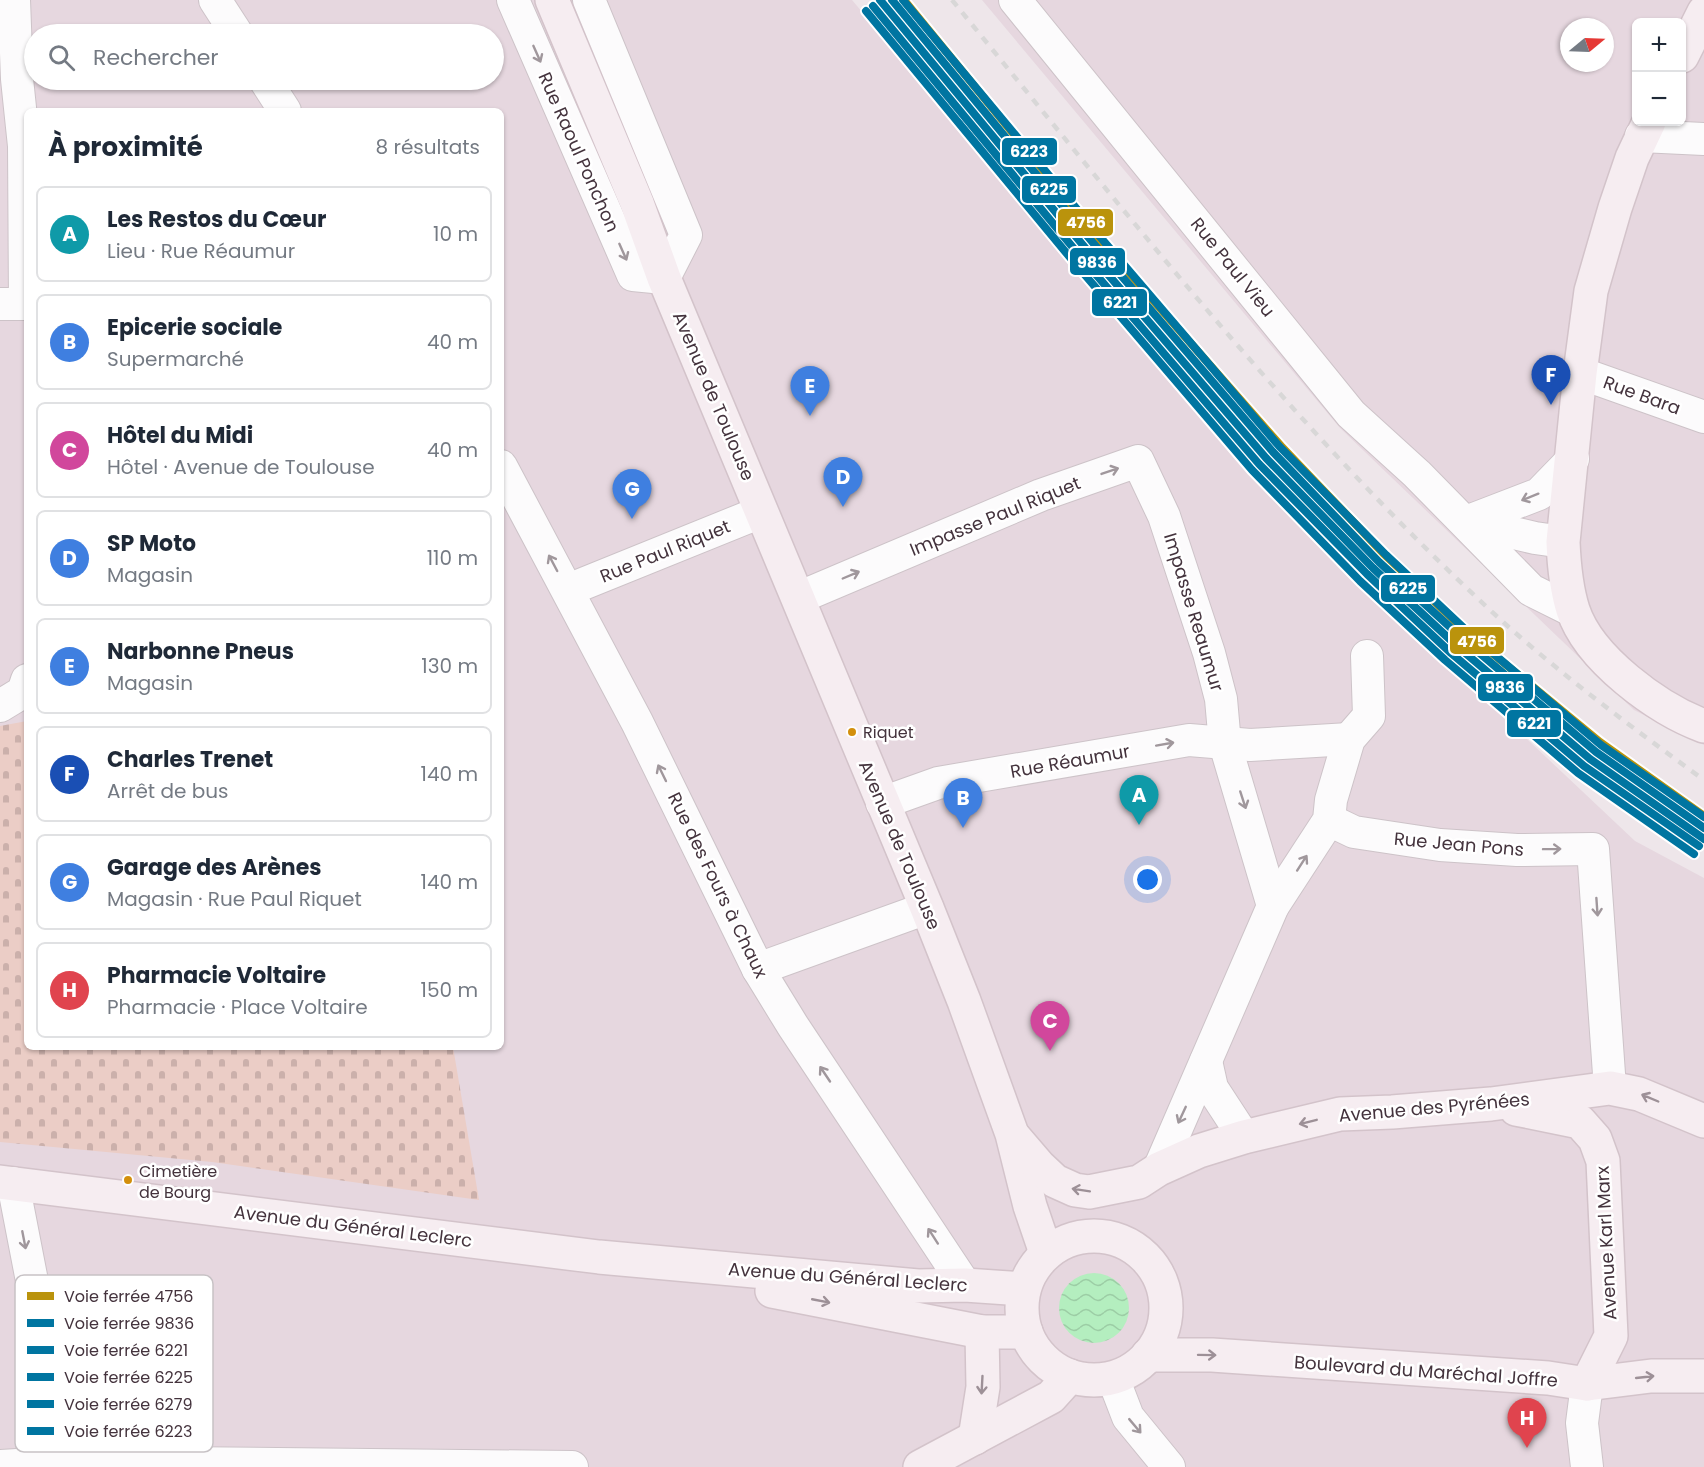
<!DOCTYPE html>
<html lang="fr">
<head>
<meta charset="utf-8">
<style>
	:root { --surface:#fff; --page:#f2f2f3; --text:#1f2937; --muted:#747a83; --line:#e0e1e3; --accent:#2563eb }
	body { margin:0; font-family:Poppins,sans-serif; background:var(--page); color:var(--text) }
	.controls { position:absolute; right:18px; top:18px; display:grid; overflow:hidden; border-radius:9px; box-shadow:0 2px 4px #0004 }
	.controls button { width:54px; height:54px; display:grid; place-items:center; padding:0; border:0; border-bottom:2px solid var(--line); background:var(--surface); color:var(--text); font:30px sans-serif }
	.compass { position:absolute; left:1560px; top:18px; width:54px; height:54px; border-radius:50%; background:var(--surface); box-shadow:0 2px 4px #0004; rotate:71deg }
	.you { position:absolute; left:1148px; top:880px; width:21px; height:21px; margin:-15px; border:4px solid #fff; border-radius:50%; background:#1a73e8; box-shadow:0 0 0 9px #1a73e833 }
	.badge { display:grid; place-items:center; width:39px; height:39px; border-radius:50%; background:var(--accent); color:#fff; font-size:20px; font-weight:700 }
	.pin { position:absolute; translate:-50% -50px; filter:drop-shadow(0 2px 3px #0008) }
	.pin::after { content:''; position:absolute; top:32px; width:21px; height:18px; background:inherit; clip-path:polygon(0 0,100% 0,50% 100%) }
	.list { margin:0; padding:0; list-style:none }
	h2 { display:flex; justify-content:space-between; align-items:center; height:78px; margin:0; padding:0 24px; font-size:26px }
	h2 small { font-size:20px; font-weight:400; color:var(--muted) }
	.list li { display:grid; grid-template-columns:39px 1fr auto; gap:18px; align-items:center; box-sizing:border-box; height:96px; margin:0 12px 12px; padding:0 12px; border:2px solid var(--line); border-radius:9px }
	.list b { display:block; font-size:22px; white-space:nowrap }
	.list p { margin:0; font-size:20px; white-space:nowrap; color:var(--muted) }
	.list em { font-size:20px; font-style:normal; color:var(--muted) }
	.icon { flex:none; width:33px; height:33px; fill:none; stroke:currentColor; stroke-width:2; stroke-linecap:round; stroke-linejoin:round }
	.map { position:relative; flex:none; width:1704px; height:1467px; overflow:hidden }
	.search { position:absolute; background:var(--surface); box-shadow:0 2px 4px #0004; left:24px; top:24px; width:480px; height:66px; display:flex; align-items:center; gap:15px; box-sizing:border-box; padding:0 21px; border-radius:33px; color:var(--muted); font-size:22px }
	.panel { position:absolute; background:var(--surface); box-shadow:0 2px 4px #0004; left:24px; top:108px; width:480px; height:942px; border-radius:9px }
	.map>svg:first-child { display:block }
	.residential { fill:#e6d7df; fill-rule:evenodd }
	.cemetery { fill:url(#cemetery-stones) }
	.water { fill:url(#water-waves) }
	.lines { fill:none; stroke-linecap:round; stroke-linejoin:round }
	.street-casing { stroke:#cdc3c8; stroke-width:34 }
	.secondary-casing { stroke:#d3c3ca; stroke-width:36 }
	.street { stroke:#fcfbfc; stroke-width:32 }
	.secondary { stroke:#f6edf1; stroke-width:33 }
	.rail { stroke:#d8d7d7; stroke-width:4.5; stroke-dasharray:8 8; stroke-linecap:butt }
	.rail-1-casing { stroke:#fff; stroke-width:12 }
	.rail-2-casing { stroke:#fff; stroke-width:12 }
	.rail-3-casing { stroke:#fff; stroke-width:12 }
	.rail-4-casing { stroke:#fff; stroke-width:12 }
	.rail-5-casing { stroke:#fff; stroke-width:12 }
	.rail-6-casing { stroke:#fff; stroke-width:12 }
	.rail-1 { stroke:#ba930c; stroke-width:8 }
	.rail-2 { stroke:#0075a1; stroke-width:8 }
	.rail-3 { stroke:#0075a1; stroke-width:8 }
	.rail-4 { stroke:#0075a1; stroke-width:8 }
	.rail-5 { stroke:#0075a1; stroke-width:8 }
	.rail-6 { stroke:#0075a1; stroke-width:8 }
	.oneway { stroke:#a0979c }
	.oneway2 { stroke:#9d9097 }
	.bus-dot { fill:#d38f0c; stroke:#fff; stroke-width:2 }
	.labels { text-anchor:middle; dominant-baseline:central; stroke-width:5; stroke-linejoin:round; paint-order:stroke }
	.bus-label { font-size:16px; fill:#44333d; stroke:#fff; text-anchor:start }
	.street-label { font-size:18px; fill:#44333d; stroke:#fff }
	.key { fill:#fff; stroke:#c7c2c5; stroke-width:1.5 }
	.key-label { font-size:16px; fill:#44333d }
	.line-badge { stroke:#fff; stroke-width:2 }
	.badge-label { font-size:16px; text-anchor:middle; font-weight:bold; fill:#fff }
</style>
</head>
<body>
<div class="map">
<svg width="1704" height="1467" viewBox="0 0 1704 1467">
	<defs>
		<pattern id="cemetery-stones" width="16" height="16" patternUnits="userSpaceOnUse" patternTransform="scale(1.5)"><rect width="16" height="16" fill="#ebcdc6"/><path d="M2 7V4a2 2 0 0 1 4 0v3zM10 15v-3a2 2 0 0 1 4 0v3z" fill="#cbb0ab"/></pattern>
		<pattern id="water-waves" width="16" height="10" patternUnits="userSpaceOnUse" patternTransform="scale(1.5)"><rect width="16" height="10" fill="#b4eebf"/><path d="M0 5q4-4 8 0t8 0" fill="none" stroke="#9ccda5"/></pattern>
	</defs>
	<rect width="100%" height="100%" fill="#eee6ea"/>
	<!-- residential -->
	<g class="residential">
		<path d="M 0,0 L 852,0 L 1281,507 L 1635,841 L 1704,878 L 1704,1467 L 0,1467 ZM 34,34 L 494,34 L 494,80 L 34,80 ZM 27,111 L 501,111 L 501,1047 L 27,1047 Z"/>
		<path d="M 982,0 L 1704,0 L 1704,745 L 1634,710 L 1340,428 ZM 1636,22 L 1682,22 L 1682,122 L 1636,122 ZM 1569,27 L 1605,27 L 1605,63 L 1569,63 Z"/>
	</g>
	<!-- cemetery -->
	<path class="cemetery" d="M 27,721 L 27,1047 L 453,1047 L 479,1200 L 212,1162 L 0,1142 L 0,726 Z"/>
	<!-- water -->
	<circle class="water" cx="1094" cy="1308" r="35"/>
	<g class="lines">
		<defs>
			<g id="street">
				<path d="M 215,0 L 237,34"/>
				<path d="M 513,0 L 633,275 L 664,278 L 686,235 L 589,0"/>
				<path d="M 1015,0 L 1351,414 L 1417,474 L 1531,590 L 1573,611"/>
				<path d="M 265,80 L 285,111"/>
				<path d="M 1641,136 L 1704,139"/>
				<path d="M 0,304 L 25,304 L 24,146 L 17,79 L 14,0"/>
				<path d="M 1580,373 L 1704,417"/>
				<path d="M 501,466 L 637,722 L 758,969 L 793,1026 L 965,1285"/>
				<path d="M 1466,522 L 1539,494 L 1573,459"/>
				<path d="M 1466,522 L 1535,538 L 1563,542"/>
				<path d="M 568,590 L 761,512"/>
				<path d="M 798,598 L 1041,495 L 1138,461 L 1164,516 L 1209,653 L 1221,699 L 1225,744 L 1273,906"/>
				<path d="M 0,706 L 23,692 L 27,680"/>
				<path d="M 882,803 L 938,783 L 1189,740 L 1250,745 L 1349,739"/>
				<path d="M 1329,820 L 1354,832 L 1440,845 L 1517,850 L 1593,849 L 1610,1088"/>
				<path d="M 758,969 L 927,908"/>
				<path d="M 1206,1061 L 1212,1088 L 1244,1137"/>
				<path d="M 1159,1169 L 1273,906 L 1329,820 L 1331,800 L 1349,739 L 1369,716 L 1367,656"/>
				<path d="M 13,1183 L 68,1467"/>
				<path d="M 1113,1378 L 1128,1417 L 1169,1467"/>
				<path d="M 1587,1384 L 1582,1423 L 1587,1467"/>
				<path d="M 0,1466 L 67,1462 L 572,1467"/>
			</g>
			<g id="secondary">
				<path d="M 552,0 L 637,203 L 664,278 L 927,908 L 964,1001 L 1012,1134 L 1030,1206 L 1046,1253"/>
				<path d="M 1682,56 L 1704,12"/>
				<path d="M 1649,122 L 1632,158 L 1615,208 L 1591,291 L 1580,373 L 1563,542 C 1564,565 1566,588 1573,610 C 1589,659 1658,709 1704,726"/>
				<path d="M 1516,1109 L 1580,1122 L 1595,1139 L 1603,1161 L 1611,1336 L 1587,1384"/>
				<path d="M 1015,1138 L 1039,1166 L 1055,1181 L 1075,1190 L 1089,1192 L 1139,1182 L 1159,1169 L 1199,1151 L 1244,1137 L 1340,1114 L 1392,1112 L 1491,1104 L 1610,1088 L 1639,1094 L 1704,1121"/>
				<path d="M 0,1182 L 599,1257 L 918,1286 L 965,1285 L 1024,1289"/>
				<circle cx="1094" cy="1308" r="72"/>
				<path d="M 772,1291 L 982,1332 L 1026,1332"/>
				<path d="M 1148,1355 L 1212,1355 L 1548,1378 L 1587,1384 L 1651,1376 L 1704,1376"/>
				<path d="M 975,1438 L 983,1387 L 982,1332"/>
				<path d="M 920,1467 L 1051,1397 L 1070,1376"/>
			</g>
		</defs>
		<!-- street casing -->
		<use href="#street" class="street-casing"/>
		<!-- secondary casing -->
		<use href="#secondary" class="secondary-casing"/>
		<!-- street -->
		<use href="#street" class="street"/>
		<!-- secondary -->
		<use href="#secondary" class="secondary"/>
		<!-- rail -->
		<path class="rail" d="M 952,0 C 1123,209 1292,426 1490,610 C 1557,672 1630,726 1704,780"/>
		<defs>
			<path id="rail-1" d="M 904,0 L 1101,241 L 1281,446 L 1383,553 L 1470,635 L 1600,742 L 1704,816"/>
			<path id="rail-2" d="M 880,0 L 1087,250 L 1266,458 L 1373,568 L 1457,646 L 1590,759 L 1704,839"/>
			<path id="rail-3" d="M 873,6 L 1080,256 L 1259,464 L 1367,574 L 1451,653 L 1584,766 L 1699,846"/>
			<path id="rail-4" d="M 892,0 L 1094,244 L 1273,452 L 1379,562 L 1463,639 L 1596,752 L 1704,828"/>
			<path id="rail-5" d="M 866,11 L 1073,261 L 1252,470 L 1360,581 L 1445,660 L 1578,773 L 1694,854"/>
			<path id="rail-6" d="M 903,0 L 1101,238 L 1279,446 L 1386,555 L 1469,633 L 1601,745 L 1704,817"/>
		</defs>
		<!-- rail-1 casing -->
		<use href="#rail-1" class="rail-1-casing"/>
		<!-- rail-2 casing -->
		<use href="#rail-2" class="rail-2-casing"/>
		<!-- rail-3 casing -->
		<use href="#rail-3" class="rail-3-casing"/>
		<!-- rail-4 casing -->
		<use href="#rail-4" class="rail-4-casing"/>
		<!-- rail-5 casing -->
		<use href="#rail-5" class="rail-5-casing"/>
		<!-- rail-6 casing -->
		<use href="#rail-6" class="rail-6-casing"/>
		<!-- rail-1 -->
		<use href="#rail-1" class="rail-1"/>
		<!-- rail-2 -->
		<use href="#rail-2" class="rail-2"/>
		<!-- rail-3 -->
		<use href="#rail-3" class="rail-3"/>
		<!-- rail-4 -->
		<use href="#rail-4" class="rail-4"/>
		<!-- rail-5 -->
		<use href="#rail-5" class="rail-5"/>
		<!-- rail-6 -->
		<use href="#rail-6" class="rail-6"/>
	</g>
	<!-- one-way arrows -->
	<defs><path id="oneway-shaft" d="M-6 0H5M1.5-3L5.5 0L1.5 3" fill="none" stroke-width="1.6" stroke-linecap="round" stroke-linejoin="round" transform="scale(1.5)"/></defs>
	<g class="oneway">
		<use href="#oneway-shaft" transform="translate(537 54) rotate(66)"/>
		<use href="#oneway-shaft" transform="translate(623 252) rotate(66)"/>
		<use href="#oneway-shaft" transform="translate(1110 471) rotate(-19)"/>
		<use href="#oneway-shaft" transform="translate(1530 497) rotate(158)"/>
		<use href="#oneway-shaft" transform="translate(553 563) rotate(-118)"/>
		<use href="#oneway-shaft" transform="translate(851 575) rotate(-23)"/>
		<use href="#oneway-shaft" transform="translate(1165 744) rotate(-10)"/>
		<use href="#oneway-shaft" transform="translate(662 773) rotate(-116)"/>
		<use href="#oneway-shaft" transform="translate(1243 800) rotate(72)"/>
		<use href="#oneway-shaft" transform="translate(1552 849) rotate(-1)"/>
		<use href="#oneway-shaft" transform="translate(1302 863) rotate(-57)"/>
		<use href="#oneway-shaft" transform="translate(1597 907) rotate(86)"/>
		<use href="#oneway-shaft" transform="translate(825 1074) rotate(-124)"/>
		<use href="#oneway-shaft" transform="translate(1182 1115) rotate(115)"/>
		<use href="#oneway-shaft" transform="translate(933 1236) rotate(-123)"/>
		<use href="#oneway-shaft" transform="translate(24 1240) rotate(79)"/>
		<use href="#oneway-shaft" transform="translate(1135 1426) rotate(50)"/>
	</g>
	<g class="oneway2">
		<use href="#oneway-shaft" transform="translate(1650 1098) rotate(-157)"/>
		<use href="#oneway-shaft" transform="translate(1308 1122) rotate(166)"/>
		<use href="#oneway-shaft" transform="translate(1081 1190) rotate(-171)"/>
		<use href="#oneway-shaft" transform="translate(821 1301) rotate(11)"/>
		<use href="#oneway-shaft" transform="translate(1207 1355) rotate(1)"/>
		<use href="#oneway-shaft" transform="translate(1645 1377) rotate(-6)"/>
		<use href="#oneway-shaft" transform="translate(982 1385) rotate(93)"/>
	</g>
	<!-- markers -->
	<g class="bus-dot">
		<circle cx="852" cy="732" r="5"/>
		<circle cx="128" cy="1180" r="5"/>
	</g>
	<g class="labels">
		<!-- bus labels -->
		<g class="bus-label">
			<text x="863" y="732">Riquet</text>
			<text x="139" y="1171">Cimetière<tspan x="139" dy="21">de Bourg</tspan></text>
		</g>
		<!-- street labels -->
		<g class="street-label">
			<text transform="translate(579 152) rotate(66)">Rue Raoul Ponchon</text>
			<text transform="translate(1233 267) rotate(51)">Rue Paul Vieu</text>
			<text transform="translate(1642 395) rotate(20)">Rue Bara</text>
			<text transform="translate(714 396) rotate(67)">Avenue de Toulouse</text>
			<text transform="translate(995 516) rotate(-22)">Impasse Paul Riquet</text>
			<text transform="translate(665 551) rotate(-22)">Rue Paul Riquet</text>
			<text transform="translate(1194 612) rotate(73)">Impasse Reaumur</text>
			<text transform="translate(1070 761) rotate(-10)">Rue Réaumur</text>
			<text transform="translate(1459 844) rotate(5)">Rue Jean Pons</text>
			<text transform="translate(900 845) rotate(67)">Avenue de Toulouse</text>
			<text transform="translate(718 885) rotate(64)">Rue des Fours à Chaux</text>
			<text transform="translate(1434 1107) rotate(-5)">Avenue des Pyrénées</text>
			<text transform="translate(353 1226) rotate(7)">Avenue du Général Leclerc</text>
			<text transform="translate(1606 1243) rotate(-93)">Avenue Karl Marx</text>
			<text transform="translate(848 1277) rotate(4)">Avenue du Général Leclerc</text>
			<text transform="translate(1426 1371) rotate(4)">Boulevard du Maréchal Joffre</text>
		</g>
	</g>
	<!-- legend -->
	<rect x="15" y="1275" width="198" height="177" rx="9" class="key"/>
	<rect x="27" y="1292" width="27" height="8" fill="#ba930c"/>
	<rect x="27" y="1319" width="27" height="8" fill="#0075a1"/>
	<rect x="27" y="1346" width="27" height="8" fill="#0075a1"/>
	<rect x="27" y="1373" width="27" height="8" fill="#0075a1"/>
	<rect x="27" y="1400" width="27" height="8" fill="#0075a1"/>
	<rect x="27" y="1427" width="27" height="8" fill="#0075a1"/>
	<g class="key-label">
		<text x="64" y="1302">Voie ferrée 4756</text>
		<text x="64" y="1329">Voie ferrée 9836</text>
		<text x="64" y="1356">Voie ferrée 6221</text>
		<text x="64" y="1383">Voie ferrée 6225</text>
		<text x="64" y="1410">Voie ferrée 6279</text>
		<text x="64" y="1437">Voie ferrée 6223</text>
	</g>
	<g class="line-badge">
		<rect x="1001" y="137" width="57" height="29" rx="6" fill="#0075a1"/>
		<rect x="1021" y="175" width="56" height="29" rx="6" fill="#0075a1"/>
		<rect x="1057" y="208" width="57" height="29" rx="6" fill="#ba930c"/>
		<rect x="1069" y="247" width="57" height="29" rx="6" fill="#0075a1"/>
		<rect x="1091" y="288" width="57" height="29" rx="6" fill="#0075a1"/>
		<rect x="1380" y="574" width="56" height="29" rx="6" fill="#0075a1"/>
		<rect x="1449" y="626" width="56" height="29" rx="6" fill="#ba930c"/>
		<rect x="1477" y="673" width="57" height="29" rx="6" fill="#0075a1"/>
		<rect x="1506" y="709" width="56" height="29" rx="6" fill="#0075a1"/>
	</g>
	<g class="badge-label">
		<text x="1029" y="157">6223</text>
		<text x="1049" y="195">6225</text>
		<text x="1086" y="228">4756</text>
		<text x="1097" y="268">9836</text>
		<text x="1120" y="308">6221</text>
		<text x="1408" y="594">6225</text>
		<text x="1477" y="647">4756</text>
		<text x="1505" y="693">9836</text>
		<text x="1534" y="729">6221</text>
	</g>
</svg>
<div class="controls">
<button>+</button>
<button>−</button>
</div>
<svg class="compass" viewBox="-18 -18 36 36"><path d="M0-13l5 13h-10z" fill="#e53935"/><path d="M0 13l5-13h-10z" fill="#747a83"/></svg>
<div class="you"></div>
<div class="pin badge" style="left:1139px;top:825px;background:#0f9aa8">A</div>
<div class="pin badge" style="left:963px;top:828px;background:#3f7fe0">B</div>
<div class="pin badge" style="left:1050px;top:1051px;background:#d1479c">C</div>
<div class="pin badge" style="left:843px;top:507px;background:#3f7fe0">D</div>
<div class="pin badge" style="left:810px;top:416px;background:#3f7fe0">E</div>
<div class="pin badge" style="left:1551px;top:405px;background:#1a4fb4">F</div>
<div class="pin badge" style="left:632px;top:519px;background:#3f7fe0">G</div>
<div class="pin badge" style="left:1527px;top:1448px;background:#e0444e">H</div>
<div class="search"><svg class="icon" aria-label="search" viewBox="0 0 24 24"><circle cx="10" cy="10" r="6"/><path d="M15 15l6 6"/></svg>Rechercher</div>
<section class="panel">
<h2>À proximité<small>8 résultats</small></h2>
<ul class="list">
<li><span class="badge" style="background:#0f9aa8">A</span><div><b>Les Restos du Cœur</b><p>Lieu · Rue Réaumur</p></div><em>10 m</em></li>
<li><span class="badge" style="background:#3f7fe0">B</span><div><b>Epicerie sociale</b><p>Supermarché</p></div><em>40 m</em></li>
<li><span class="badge" style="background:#d1479c">C</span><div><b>Hôtel du Midi</b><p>Hôtel · Avenue de Toulouse</p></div><em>40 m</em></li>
<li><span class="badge" style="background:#3f7fe0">D</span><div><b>SP Moto</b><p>Magasin</p></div><em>110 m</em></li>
<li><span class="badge" style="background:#3f7fe0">E</span><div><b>Narbonne Pneus</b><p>Magasin</p></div><em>130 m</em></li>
<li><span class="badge" style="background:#1a4fb4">F</span><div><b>Charles Trenet</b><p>Arrêt de bus</p></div><em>140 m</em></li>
<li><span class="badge" style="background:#3f7fe0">G</span><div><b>Garage des Arènes</b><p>Magasin · Rue Paul Riquet</p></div><em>140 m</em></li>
<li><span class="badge" style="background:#e0444e">H</span><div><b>Pharmacie Voltaire</b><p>Pharmacie · Place Voltaire</p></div><em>150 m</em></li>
</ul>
</section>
</div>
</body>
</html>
